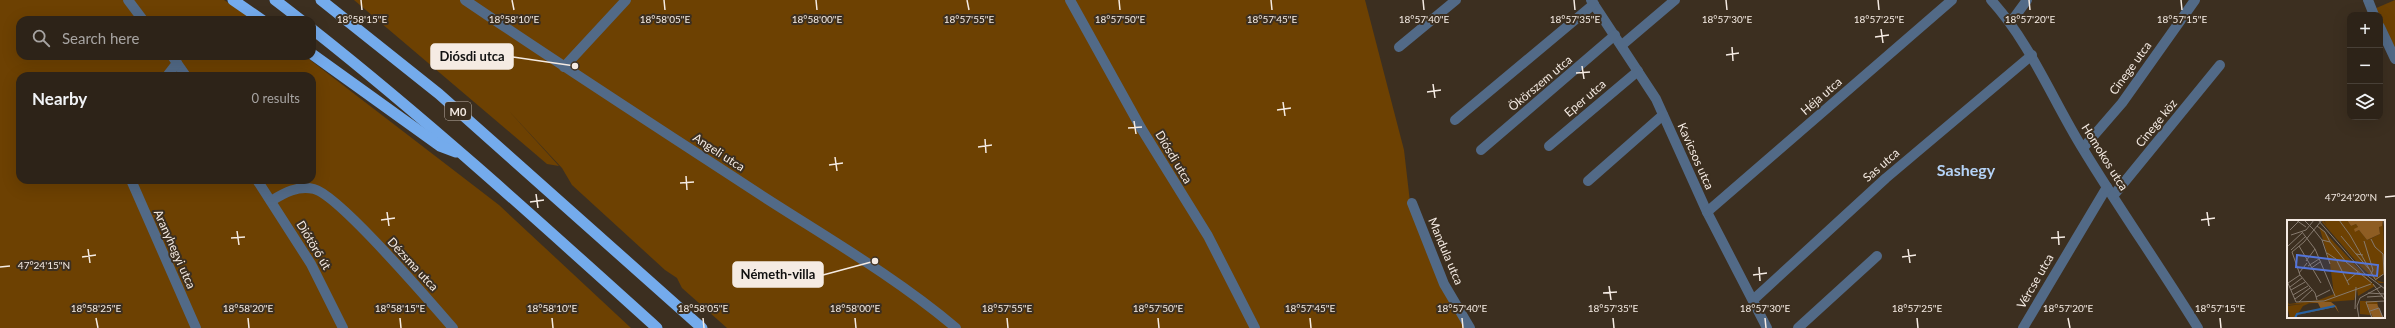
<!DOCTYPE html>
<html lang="en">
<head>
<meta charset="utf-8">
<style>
	:root { --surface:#2d2318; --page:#392f25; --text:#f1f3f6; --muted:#a7a4a2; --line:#484037 }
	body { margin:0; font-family:Lato,sans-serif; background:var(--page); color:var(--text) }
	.controls { position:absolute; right:12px; top:12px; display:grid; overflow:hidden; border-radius:8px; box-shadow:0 4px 16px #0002 }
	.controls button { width:36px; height:36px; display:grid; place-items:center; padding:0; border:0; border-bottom:1px solid var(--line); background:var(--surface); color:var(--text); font:20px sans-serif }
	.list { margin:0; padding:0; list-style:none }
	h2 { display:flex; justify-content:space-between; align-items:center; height:52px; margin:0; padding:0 16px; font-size:17px }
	h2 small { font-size:13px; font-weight:400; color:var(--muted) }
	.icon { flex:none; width:22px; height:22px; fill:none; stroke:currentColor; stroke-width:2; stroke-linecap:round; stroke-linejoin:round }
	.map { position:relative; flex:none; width:2395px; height:328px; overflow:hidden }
	.search { position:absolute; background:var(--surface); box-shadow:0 4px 16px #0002; left:16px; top:16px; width:300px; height:44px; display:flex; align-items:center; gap:10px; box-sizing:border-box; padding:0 14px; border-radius:12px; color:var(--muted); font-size:15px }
	.panel { position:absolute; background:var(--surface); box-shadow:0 4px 16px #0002; left:16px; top:72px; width:300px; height:112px; border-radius:12px }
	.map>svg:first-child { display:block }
	.green { fill:#6d4102; fill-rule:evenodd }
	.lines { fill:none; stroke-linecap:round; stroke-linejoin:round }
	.minor { stroke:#526a87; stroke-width:10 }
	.tertiary { stroke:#526a87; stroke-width:10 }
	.trunk { stroke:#74abec; stroke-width:11 }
	.ticks { fill:none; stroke:#f5ebe3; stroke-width:1.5 }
	.labels { text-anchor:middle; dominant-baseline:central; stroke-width:4; stroke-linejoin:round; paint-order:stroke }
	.shield { fill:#3c2f20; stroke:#beb3a8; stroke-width:1 }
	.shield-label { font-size:11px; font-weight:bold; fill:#f5ebe3 }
	.street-label { font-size:12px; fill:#f5ebe3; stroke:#3c2f20 }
	.district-label { font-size:16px; font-weight:bold; fill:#b5d3f7; stroke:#3c2f20 }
	.inset-river { fill:none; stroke:#2762a3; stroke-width:2 }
	.inset-road { fill:none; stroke:#867a6e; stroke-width:1 }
	.view { fill:#5375db; fill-opacity:0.15; stroke:#5375db; stroke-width:2 }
	.inset-edge { fill:none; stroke:#f5ebe3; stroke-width:2 }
	.ticks-label { font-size:10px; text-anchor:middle; fill:#f5ebe3; stroke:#3c2f20; stroke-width:4; stroke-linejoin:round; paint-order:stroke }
	.leader { fill:none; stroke:#f5ebe3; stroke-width:1.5 }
	.callout-dot { fill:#f5ebe3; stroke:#3c2f20; stroke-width:1.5 }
	.callout { fill:#f5ebe3; stroke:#f5ebe3; stroke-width:1.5 }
	.callout-label { font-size:13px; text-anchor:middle; font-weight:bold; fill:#111 }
</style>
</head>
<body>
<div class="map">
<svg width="2395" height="328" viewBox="0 0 2395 328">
	<rect width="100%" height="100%" fill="#3c2f20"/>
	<!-- green -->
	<g class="green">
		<path d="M 0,0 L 224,0 L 255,20 L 20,20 L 20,56 L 305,56 L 499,205 L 631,328 L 0,328 ZM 20,76 L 312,76 L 312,180 L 20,180 Z"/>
		<path d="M 354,0 L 1365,0 L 1404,150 L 1410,202 L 1470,328 L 727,328 L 682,288 L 677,278 L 665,270 L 572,185 L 562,168 L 507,109 L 559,166 L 547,164 Z"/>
		<path d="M 2395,0 L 2395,52 L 2380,21 L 2380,15 L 2377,15 L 2374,9 Z"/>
	</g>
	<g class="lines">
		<!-- minor -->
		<g class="minor">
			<path d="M 128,0 L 143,20"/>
			<path d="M 1070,0 L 1141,128 L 1208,236 L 1255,328"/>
			<path d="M 1591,0 L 1656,99 L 1707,212 L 1767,328"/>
			<path d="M 1991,0 C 2031,44 2052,99 2083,149 C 2120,210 2161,268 2198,328"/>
			<path d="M 2368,0 L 2374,15"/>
			<path d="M 2011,22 L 2027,0"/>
			<path d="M 2380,27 L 2395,59"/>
			<path d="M 1622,45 L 1675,0"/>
			<path d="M 1399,47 L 1456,0"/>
			<path d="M 172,56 L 186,76"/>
			<path d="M 564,67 L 626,0"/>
			<path d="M 167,76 L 177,63"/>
			<path d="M 1455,120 L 1594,4"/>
			<path d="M 1549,146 L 1638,71"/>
			<path d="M 2083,148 L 2122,103 L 2195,0"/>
			<path d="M 1481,150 L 1615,35"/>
			<path d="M 131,180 L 196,328"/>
			<path d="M 257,180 L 311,264 L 343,328"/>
			<path d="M 1588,181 L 1663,115"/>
			<path d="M 2113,196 L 2220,65"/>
			<path d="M 271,201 C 284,193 298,185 314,189 C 339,195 431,303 453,328"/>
			<path d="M 1412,203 L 1444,284 L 1470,328"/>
			<path d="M 1707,212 L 1952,0"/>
			<path d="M 1753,300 L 1886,178 L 2032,55"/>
			<path d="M 1798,328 L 1877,256"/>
			<path d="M 2023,328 L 2107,187"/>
		</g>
		<!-- tertiary -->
		<path class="tertiary" d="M 465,0 C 565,68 666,133 767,199 C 831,240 898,279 956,328"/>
		<!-- trunk -->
		<g class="trunk">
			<path d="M 233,0 L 262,20"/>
			<path d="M 275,0 L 301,20"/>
			<path d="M 321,0 L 439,94 L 702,328"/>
			<path d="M 312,29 C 431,123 544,226 657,328"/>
			<path d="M 312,54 L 440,146 L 456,152"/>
		</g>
	</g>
	<!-- ticks -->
	<path class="ticks" d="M 361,0 L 362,10M 512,0 L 514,10M 664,0 L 665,10M 816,0 L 817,10M 967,0 L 969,10M 1119,0 L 1120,10M 1271,0 L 1272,10M 1423,0 L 1424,10M 1574,0 L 1575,10M 1726,0 L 1727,10M 1878,0 L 1879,10M 2029,0 L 2030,10M 2181,0 L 2182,10M 1881,29 L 1883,43M 1875,37 L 1889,35M 1732,47 L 1733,61M 1726,55 L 1739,53M 1582,66 L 1584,79M 1576,73 L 1590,72M 1433,84 L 1435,98M 1427,92 L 1441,90M 1283,102 L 1285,116M 1277,110 L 1291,108M 1134,121 L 1136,134M 1128,128 L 1142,127M 985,139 L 986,153M 978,147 L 992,145M 835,157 L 837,171M 829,165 L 843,163M 686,176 L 687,190M 680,183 L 694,182M 536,194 L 538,208M 2385,197 L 2395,196M 530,202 L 544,200M 387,212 L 389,226M 2207,212 L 2209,226M 381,220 L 395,218M 2201,220 L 2215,218M 237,231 L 239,245M 2058,231 L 2059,245M 231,238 L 245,237M 2051,238 L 2065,237M 88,249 L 90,263M 1908,249 L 1910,263M 82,257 L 96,255M 1902,257 L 1916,255M 0,267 L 10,266M 1759,267 L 1760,281M 1753,275 L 1767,273M 1609,286 L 1611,300M 1603,293 L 1617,292M 96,318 L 98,328M 248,318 L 249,328M 400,318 L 401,328M 552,318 L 553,328M 703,318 L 704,328M 855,318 L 856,328M 1007,318 L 1008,328M 1158,318 L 1159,328M 1310,318 L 1311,328M 1462,318 L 1463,328M 1613,318 L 1614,328M 1765,318 L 1766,328M 1917,318 L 1918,328M 2068,318 L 2070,328M 2220,318 L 2221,328"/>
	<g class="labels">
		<!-- shield labels -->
		<rect class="shield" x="445" y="102" width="26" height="18" rx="3"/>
		<g class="shield-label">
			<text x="458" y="111">M0</text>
		</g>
		<!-- street labels -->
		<g class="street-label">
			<text transform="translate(2130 68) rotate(-54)">Cinege utca</text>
			<text transform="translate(1540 83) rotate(-40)">Ökörszem utca</text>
			<text transform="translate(1821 96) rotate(-41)">Héja utca</text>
			<text transform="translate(1585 98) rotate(-40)">Eper utca</text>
			<text transform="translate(2156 123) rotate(-51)">Cinege köz</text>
			<text transform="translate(719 152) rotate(33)">Angeli utca</text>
			<text transform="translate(1696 156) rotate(66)">Kavicsos utca</text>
			<text transform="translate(1174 157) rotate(59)">Diósdi utca</text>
			<text transform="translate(2105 157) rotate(58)">Homokos utca</text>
			<text transform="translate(1881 165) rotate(-41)">Sas utca</text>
			<text transform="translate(314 245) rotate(59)">Diótörő út</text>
			<text transform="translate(175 249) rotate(66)">Aranyhegyi utca</text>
			<text transform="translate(1446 251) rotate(67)">Mandula utca</text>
			<text transform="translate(413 264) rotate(47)">Dézsma utca</text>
			<text transform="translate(2035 281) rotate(-60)">Vércse utca</text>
		</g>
		<!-- district labels -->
		<g class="district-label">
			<text x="1966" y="169">Sashegy</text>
		</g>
	</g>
	<!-- overview -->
	<g transform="translate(2287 220)">
		<rect width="98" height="98" fill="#3c2f20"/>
		<path d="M 36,0 L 40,6 L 37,0 L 60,0 L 64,6 L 69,4 L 71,7 L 68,12 L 72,10 L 80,20 L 85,18 L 83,15 L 85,18 L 93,14 L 92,6 L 95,6 L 96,0 L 98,53 L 89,60 L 98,63 L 92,63 L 74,47 L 35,2 ZM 32,6 L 88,66 L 71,76 L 70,69 L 67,80 L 0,85 L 0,81 L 2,84 L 32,80 L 47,74 L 43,44 ZM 73,81 L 90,81 L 91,85 L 83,95 L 73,94 ZM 23,83 L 16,86 L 8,98 L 3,98 L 0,86 Z" fill="#6d4102"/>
		<path d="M 60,0 L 96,0 L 95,6 L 92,7 L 93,14 L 80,20 L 72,10 L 68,12 L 67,9 L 71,7 L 69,4 L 64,6 ZM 32,82 L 44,82 L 49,86 L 52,93 L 48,87 L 10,95 L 34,89 L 31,83 L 22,83 ZM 80,84 L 90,84 L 96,97 L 86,98 Z" fill="#8e5d23"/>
		<path class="inset-river" d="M 8,98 L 10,94 L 48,86"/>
		<path class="inset-road" d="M 9,0 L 19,7M 17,0 L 27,10M 31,0 L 78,54 L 98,69M 52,0 L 63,15 L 88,59M 97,0 L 98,13M 30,6 L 38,12 L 43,22M 3,10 L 13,0M 27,10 L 35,20 L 43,44M 15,12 L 28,29 L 48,76M 4,15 L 19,10 L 27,0M 54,16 L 69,34 L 76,35M 84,19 L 88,27 L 96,34 L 97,53M 35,20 L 43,22 L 59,42 L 85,63M 77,21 L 86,50 L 84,54M 1,26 L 15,13M 12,26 L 34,63M 4,30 L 19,16M 5,32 L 13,55 L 28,73 L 30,80M 5,32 L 17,22 L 35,0M 40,33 L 49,39 L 62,65M 69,34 L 82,49M 19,41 L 28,29M 21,46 L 32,39M 23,49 L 33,42M 12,53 L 20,43M 88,60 L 98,53M 0,61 L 9,82 L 37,81 L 84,64M 60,61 L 71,52M 1,63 L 13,55M 86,64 L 98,80M 3,67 L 15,58M 4,70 L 18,62M 81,73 L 98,74M 6,75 L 21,66M 29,77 L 43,70M 80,77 L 96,76M 8,79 L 23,68M 12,82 L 25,70M 68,89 L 69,67M 83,91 L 92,88 L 96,98M 72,98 L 70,86 L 73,78 L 95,66M 85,98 L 79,82 L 98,81"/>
		<path class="view" d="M 10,35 L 91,45 L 90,56 L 9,47 Z"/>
		<rect width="98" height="98" class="inset-edge"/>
	</g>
	<g class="ticks-label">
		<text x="362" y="23">18°58'15"E</text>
		<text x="514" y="23">18°58'10"E</text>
		<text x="665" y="23">18°58'05"E</text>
		<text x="817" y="23">18°58'00"E</text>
		<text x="969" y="23">18°57'55"E</text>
		<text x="1120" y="23">18°57'50"E</text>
		<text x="1272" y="23">18°57'45"E</text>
		<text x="1424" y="23">18°57'40"E</text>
		<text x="1575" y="23">18°57'35"E</text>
		<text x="1727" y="23">18°57'30"E</text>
		<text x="1879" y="23">18°57'25"E</text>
		<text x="2030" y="23">18°57'20"E</text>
		<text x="2182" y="23">18°57'15"E</text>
		<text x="2351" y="201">47°24'20"N</text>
		<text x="44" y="269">47°24'15"N</text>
		<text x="96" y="312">18°58'25"E</text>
		<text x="248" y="312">18°58'20"E</text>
		<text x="400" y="312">18°58'15"E</text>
		<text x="552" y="312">18°58'10"E</text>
		<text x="703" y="312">18°58'05"E</text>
		<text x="855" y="312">18°58'00"E</text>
		<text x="1007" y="312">18°57'55"E</text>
		<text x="1158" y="312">18°57'50"E</text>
		<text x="1310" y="312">18°57'45"E</text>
		<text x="1462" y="312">18°57'40"E</text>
		<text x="1613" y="312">18°57'35"E</text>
		<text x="1765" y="312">18°57'30"E</text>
		<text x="1917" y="312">18°57'25"E</text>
		<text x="2068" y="312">18°57'20"E</text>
		<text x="2220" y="312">18°57'15"E</text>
	</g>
	<!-- callouts -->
	<path class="leader" d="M575 66L513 57M875 261L823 275"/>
	<g class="callout-dot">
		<circle cx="575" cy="66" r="4"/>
		<circle cx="875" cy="261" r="4"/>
	</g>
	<g class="callout">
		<rect x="431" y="44" width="82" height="25" rx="4"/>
		<rect x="733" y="262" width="90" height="25" rx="4"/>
	</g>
	<g class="callout-label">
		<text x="472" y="61">Diósdi utca</text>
		<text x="778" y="279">Németh-villa</text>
	</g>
</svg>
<div class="controls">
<button>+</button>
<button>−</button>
<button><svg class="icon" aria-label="layers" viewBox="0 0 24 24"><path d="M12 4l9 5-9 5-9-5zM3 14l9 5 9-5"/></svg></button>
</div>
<div class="search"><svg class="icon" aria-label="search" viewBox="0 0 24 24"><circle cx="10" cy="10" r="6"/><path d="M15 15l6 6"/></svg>Search here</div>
<section class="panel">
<h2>Nearby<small>0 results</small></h2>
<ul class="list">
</ul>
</section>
</div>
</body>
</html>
